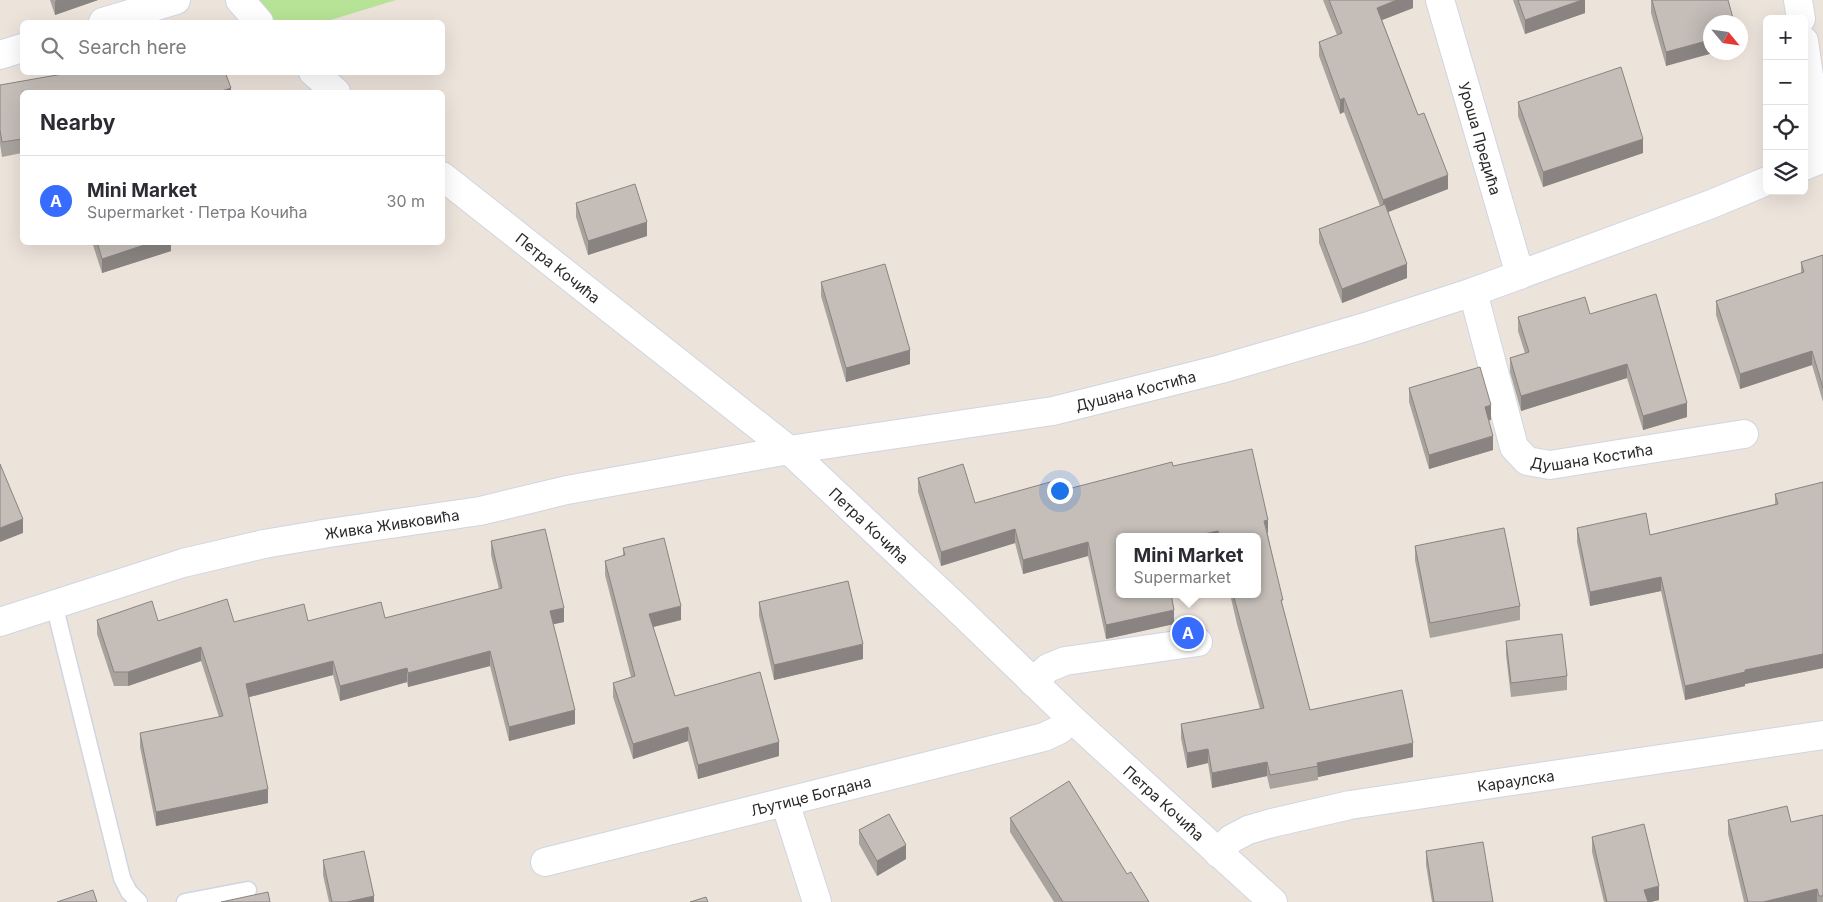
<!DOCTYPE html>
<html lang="en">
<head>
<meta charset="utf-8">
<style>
	:root { --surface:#fff; --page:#f7f7f7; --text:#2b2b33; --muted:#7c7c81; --line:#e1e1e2; --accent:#386cfc }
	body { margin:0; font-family:Inter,sans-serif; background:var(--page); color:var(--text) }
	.controls { position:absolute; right:15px; top:15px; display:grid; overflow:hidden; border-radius:8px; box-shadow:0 5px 20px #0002 }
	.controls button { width:45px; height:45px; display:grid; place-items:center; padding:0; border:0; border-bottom:1px solid var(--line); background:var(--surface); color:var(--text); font:25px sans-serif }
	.compass { position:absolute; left:1703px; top:15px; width:45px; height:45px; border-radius:50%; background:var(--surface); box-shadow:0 5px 20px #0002; rotate:119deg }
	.you { position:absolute; left:1059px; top:490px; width:18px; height:18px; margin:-12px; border:4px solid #fff; border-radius:50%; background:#1a73e8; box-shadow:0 0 0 8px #1a73e833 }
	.badge { display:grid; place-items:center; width:32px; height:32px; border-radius:50%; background:var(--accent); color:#fff; font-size:16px; font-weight:700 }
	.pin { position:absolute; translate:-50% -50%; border:2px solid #fff; box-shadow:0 1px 5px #0006 }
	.popup { position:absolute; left:1116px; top:533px; width:145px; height:65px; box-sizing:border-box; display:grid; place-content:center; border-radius:8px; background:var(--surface); filter:drop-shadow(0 1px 4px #0005); font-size:16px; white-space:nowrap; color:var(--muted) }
	.popup b { font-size:19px; color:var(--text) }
	.popup::after { content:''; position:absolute; left:50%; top:100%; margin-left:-10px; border:10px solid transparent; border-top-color:var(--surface) }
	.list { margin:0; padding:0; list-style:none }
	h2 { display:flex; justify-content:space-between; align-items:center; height:65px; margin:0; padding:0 20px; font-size:21px }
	h2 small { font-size:16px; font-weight:400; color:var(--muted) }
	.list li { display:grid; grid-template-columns:32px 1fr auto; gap:15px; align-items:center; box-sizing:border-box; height:90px; padding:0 20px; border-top:1px solid var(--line) }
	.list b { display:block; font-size:19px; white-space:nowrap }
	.list p { margin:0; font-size:16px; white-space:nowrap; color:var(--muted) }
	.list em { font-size:16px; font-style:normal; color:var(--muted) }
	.icon { flex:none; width:28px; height:28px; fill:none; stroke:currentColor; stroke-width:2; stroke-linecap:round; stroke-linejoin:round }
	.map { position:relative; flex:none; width:1823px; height:902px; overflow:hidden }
	.search { position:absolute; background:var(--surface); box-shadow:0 5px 20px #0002; left:20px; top:20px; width:425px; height:55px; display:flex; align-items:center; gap:12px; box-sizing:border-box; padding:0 18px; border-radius:8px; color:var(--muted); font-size:19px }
	.panel { position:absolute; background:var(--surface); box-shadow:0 5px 20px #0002; left:20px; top:90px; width:425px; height:155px; border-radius:8px }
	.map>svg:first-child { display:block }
	.green { fill:#b7e396 }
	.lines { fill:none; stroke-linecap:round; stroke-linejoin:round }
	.service-casing { stroke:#d0d5e3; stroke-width:19 }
	.minor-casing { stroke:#d0d5e3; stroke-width:30 }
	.tertiary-casing { stroke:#d0d5e3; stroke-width:30 }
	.service { stroke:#fff; stroke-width:16 }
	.minor { stroke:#fff; stroke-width:28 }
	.tertiary { stroke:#fff; stroke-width:28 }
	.wall { fill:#a9a39e }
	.shaded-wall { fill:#898481 }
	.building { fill:#c4bdb8; stroke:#898481 }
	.labels { text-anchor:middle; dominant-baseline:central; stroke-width:4; stroke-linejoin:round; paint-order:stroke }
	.street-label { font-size:15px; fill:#292929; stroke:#fff }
</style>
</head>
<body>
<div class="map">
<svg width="1823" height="902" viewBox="0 0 1823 902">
	<rect width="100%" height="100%" fill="#ece3db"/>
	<!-- green -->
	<path class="green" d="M 240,0 L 396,0 L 324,22 L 259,22 Z"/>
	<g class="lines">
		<defs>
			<g id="service">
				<path d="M 54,604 L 122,878 L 129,892 L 139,902"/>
				<path d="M 185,902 L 248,890"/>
			</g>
			<g id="minor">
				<path d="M 240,0 L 259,22"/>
				<path id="s1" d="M 1440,0 L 1520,275"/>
				<path d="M 1798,0 L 1801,19"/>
				<path d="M 103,22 L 176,0"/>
				<path d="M 1804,41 L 1821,158"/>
				<path d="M 0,55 L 22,48"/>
				<path d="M 313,72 L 336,92"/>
				<path id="s2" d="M 442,176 L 789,450"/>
				<path id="s3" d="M 1473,292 L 1514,447 L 1527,461 L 1550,465 L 1744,434"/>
				<path d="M 1033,682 L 1048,668 L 1065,661 L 1198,642"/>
				<path d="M 785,802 L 817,902"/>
				<path id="s4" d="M 1218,853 L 1231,839 L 1248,830 L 1272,823 L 1350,805 L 1823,735"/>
				<path id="s5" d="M 545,862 L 1044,737 L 1059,730 L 1072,719"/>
			</g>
			<g id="tertiary">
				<path d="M 1804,166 L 1823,158"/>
				<path id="s6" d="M 789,450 L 956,607 L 1072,719 L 1273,902"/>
				<path id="s7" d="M 0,622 L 183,563 L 264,544 L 329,533 L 480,511 L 567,490 L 789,450 L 1053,411 L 1221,369 L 1362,328 L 1473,292 L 1709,205 L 1767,181"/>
			</g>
		</defs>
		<!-- service casing -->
		<use href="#service" class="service-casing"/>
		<!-- minor casing -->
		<use href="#minor" class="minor-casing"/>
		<!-- tertiary casing -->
		<use href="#tertiary" class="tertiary-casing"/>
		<!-- service -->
		<use href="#service" class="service"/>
		<!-- minor -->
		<use href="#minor" class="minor"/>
		<!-- tertiary -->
		<use href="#tertiary" class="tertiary"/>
	</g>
	<!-- wall -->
	<g class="wall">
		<path d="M 50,0 L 98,0 L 55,15 Z"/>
		<path d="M 1323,0 L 1413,0 L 1413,8 L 1382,20 L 1418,115 L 1448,189 L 1388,212 L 1407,278 L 1342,303 L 1319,243 L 1319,229 L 1380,206 L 1344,112 L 1340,114 L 1319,56 L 1319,42 L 1337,35 Z"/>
		<path d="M 1513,0 L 1585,0 L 1585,13 L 1525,34 Z"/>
		<path d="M 1651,0 L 1734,22 L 1666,66 L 1651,13 Z"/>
		<path d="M 0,85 L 231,92 L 22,92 L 22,153 L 2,157 L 0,144 Z"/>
		<path d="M 1518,102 L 1643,153 L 1543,187 L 1518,116 Z"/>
		<path d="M 576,203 L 647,236 L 588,255 L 576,217 Z"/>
		<path d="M 92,242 L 171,242 L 171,251 L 102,273 Z"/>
		<path d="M 1823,255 L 1823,402 L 1812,365 L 1740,389 L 1716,315 L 1716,301 L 1801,273 L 1801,262 Z"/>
		<path d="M 821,282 L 910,364 L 846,382 L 821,296 Z"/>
		<path d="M 1590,314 L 1687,417 L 1643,430 L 1627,378 L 1521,411 L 1510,372 L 1510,358 L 1525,353 L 1518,331 L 1518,317 Z"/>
		<path d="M 1409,388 L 1491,420 L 1489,420 L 1493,450 L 1429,469 L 1409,402 Z"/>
		<path d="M 1173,466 L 1268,535 L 1283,608 L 1310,710 L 1413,757 L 1318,777 L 1318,780 L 1270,789 L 1267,776 L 1212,788 L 1208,763 L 1187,768 L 1181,738 L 1181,724 L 1260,709 L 1237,624 L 1230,594 L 1257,594 L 1257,537 L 1119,537 L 1174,624 L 1106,639 L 1088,556 L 1023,574 L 1015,543 L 941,566 L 918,492 L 918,478 L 975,503 L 1064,490 Z"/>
		<path d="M 1823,482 L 1823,668 L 1745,684 L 1745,686 L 1685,700 L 1661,591 L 1590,606 L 1577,542 L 1577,528 L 1650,535 L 1775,504 L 1775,494 Z"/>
		<path d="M 491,541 L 564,622 L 553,624 L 575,724 L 509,741 L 490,666 L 408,687 L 407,682 L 340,701 L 333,675 L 249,697 L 268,803 L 156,826 L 140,747 L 140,733 L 219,717 L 201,661 L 128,686 L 114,686 L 97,634 L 97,620 L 234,622 L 308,621 L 385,618 L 499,589 L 491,555 Z"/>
		<path d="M 1415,546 L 1520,606 L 1520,620 L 1430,638 L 1415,560 Z"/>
		<path d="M 623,548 L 681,620 L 653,627 L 675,696 L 779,756 L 698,779 L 688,741 L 633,759 L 613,697 L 613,683 L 631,677 L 605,575 L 605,561 L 623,556 Z"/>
		<path d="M 759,602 L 863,659 L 774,680 L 759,616 Z"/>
		<path d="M 1506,641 L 1567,676 L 1567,690 L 1511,697 L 1506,655 Z"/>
		<path d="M 1823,815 L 1823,902 L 1744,902 L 1728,834 L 1728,820 L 1791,822 Z"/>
		<path d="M 1010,818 L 1127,874 L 1149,902 L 1054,902 L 1010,832 Z"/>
		<path d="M 859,830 L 906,859 L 877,876 L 859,844 Z"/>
		<path d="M 1592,837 L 1659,900 L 1651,902 L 1604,902 L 1592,852 Z"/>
		<path d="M 1426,851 L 1493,902 L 1432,902 L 1426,865 Z"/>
		<path d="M 323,860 L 374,902 L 329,902 L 323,875 Z"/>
	</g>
	<!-- shaded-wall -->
	<g class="shaded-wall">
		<path d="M 57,0 L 98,0 L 55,15 L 55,1 Z"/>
		<path d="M 1397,0 L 1413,0 L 1413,8 L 1377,22 L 1377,8 Z"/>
		<path d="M 1582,0 L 1585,0 L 1585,13 L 1525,34 L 1525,20 Z"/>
		<path d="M 1710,40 L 1710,52 L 1717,52 L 1666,66 L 1666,52 Z"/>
		<path d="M 231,88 L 231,92 L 219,92 Z"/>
		<path d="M 1344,98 L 1344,112 L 1340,114 L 1340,100 Z"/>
		<path d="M 1643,139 L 1643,153 L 1543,187 L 1543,172 Z"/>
		<path d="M 1448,175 L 1448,189 L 1383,214 L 1383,200 Z"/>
		<path d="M 647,222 L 647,236 L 588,255 L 588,241 Z"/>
		<path d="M 153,242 L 171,242 L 171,251 L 102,273 L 102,259 Z"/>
		<path d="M 1407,264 L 1407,278 L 1342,303 L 1342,289 Z"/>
		<path d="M 910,350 L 910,364 L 846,382 L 846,368 Z"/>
		<path d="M 1812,351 L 1812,365 L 1740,389 L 1740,374 Z"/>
		<path d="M 1627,364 L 1627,378 L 1521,411 L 1521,396 Z"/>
		<path d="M 1687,403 L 1687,417 L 1643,430 L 1643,416 Z"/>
		<path d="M 1491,405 L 1491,420 L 1485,421 L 1485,407 Z"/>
		<path d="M 1493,436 L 1493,450 L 1429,469 L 1429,455 Z"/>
		<path d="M 23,519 L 23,533 L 0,542 L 0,528 Z"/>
		<path d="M 1268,520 L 1268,535 L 1264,521 Z"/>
		<path d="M 1015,529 L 1015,543 L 941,566 L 941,552 Z"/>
		<path d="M 1218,531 L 1218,537 L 1190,537 Z"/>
		<path d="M 1088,542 L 1088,556 L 1023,574 L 1023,560 Z"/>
		<path d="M 1661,577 L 1661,591 L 1590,606 L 1590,592 Z"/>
		<path d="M 681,606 L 681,620 L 649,628 L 649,614 Z"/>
		<path d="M 564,608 L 564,622 L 550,625 L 550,611 Z"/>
		<path d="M 1174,610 L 1174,624 L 1106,639 L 1106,625 Z"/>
		<path d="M 863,644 L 863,659 L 774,680 L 774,665 Z"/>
		<path d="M 201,647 L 201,661 L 128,686 L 128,672 Z"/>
		<path d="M 490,651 L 490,666 L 408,687 L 408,673 Z"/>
		<path d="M 1823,654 L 1823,668 L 1745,684 L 1745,686 L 1685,700 L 1685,686 L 1745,670 Z"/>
		<path d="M 333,661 L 333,675 L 246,698 L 246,684 Z"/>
		<path d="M 407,668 L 407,682 L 340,701 L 340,686 Z"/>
		<path d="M 575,710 L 575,724 L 509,741 L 509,727 Z"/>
		<path d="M 688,727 L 688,741 L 633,759 L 633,744 Z"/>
		<path d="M 779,742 L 779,756 L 698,779 L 698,765 Z"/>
		<path d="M 1413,743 L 1413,757 L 1318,777 L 1317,763 Z"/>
		<path d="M 1208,749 L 1208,763 L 1187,768 L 1187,753 Z"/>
		<path d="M 1267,762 L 1267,776 L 1212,788 L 1212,773 Z"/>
		<path d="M 268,789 L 268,803 L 156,826 L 156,812 Z"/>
		<path d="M 906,845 L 906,859 L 877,876 L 877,861 Z"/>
		<path d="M 1659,886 L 1659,900 L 1651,902 L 1644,902 L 1644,890 Z"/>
		<path d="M 1817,889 L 1817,902 L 1763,902 Z"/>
		<path d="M 374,896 L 374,902 L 347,902 Z"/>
	</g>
	<!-- building -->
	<g class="building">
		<path d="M 1329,0 L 1397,0 L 1377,8 L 1418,115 L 1424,113 L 1448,175 L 1383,200 L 1344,98 L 1340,100 L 1319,42 L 1342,33 Z"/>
		<path d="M 1518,0 L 1582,0 L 1525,20 Z"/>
		<path d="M 1652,0 L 1728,0 L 1734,22 L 1710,22 L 1710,40 L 1666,52 Z"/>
		<path d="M 1621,67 L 1643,139 L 1543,172 L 1518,102 Z"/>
		<path d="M 75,72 L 225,72 L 231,88 L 219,92 L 22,92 L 22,139 L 2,142 L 0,130 L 0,85 L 57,75 Z"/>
		<path d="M 635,184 L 647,222 L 588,241 L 576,203 Z"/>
		<path d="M 1385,204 L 1407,264 L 1342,289 L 1319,229 Z"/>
		<path d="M 97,242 L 153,242 L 102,259 Z"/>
		<path d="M 1823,255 L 1823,388 L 1812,351 L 1740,374 L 1716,301 L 1804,272 L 1801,262 Z"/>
		<path d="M 885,264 L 910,350 L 846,368 L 821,282 Z"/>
		<path d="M 1656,294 L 1687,403 L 1643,416 L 1627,364 L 1521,396 L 1510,358 L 1529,352 L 1518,317 L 1585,297 L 1590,314 Z"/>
		<path d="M 1480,367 L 1491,405 L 1485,407 L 1493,436 L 1429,455 L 1409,388 Z"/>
		<path d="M 1252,449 L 1268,520 L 1264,521 L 1283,600 L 1281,600 L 1310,710 L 1402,690 L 1413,743 L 1317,763 L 1318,766 L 1270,775 L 1267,762 L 1212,773 L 1208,749 L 1187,753 L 1181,724 L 1264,708 L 1233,594 L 1257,594 L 1257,537 L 1220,537 L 1218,531 L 1190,537 L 1119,537 L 1119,594 L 1171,594 L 1174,610 L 1106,625 L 1088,542 L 1023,560 L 1015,529 L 941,552 L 918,478 L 963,464 L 975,503 L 1061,479 L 1064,490 L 1172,462 L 1173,466 Z"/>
		<path d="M 0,464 L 23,519 L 0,528 Z"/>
		<path d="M 1823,482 L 1823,654 L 1745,670 L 1745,672 L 1685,686 L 1661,577 L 1590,592 L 1577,528 L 1646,513 L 1650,535 L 1778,504 L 1775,494 Z"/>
		<path d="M 1504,528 L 1520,606 L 1430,623 L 1415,546 Z"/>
		<path d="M 545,529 L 564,608 L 550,611 L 575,710 L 509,727 L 490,651 L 408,673 L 407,668 L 340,686 L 333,661 L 246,684 L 268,789 L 156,812 L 140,733 L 223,716 L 201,647 L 128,672 L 114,672 L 97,620 L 152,601 L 158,621 L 227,599 L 234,622 L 304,604 L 308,621 L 381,602 L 385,618 L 502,588 L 491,541 Z"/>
		<path d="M 664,538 L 681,606 L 649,614 L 675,696 L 760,672 L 779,742 L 698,765 L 688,727 L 633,744 L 613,683 L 635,676 L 605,561 L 625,555 L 623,548 Z"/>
		<path d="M 848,581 L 863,644 L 774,665 L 759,602 Z"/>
		<path d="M 1562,634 L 1567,676 L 1511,683 L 1506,641 Z"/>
		<path d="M 1069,781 L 1127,874 L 1131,872 L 1149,902 L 1063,902 L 1010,818 Z"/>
		<path d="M 1787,806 L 1791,822 L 1823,815 L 1823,896 L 1819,896 L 1817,889 L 1763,902 L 1748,902 L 1728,820 Z"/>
		<path d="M 889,814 L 906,845 L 877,861 L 859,830 Z"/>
		<path d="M 1644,824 L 1659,886 L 1644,890 L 1648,902 L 1607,902 L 1592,837 Z"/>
		<path d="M 1483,842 L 1493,902 L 1434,902 L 1426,851 Z"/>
		<path d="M 364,851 L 374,896 L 347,902 L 332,902 L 323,860 Z"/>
		<path d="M 93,890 L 97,902 L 57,902 Z"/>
		<path d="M 268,892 L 270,902 L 221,902 Z"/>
		<path d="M 706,897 L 708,902 L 690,902 Z"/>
	</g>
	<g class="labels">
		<!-- street labels -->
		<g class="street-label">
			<text stroke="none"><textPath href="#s1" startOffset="144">Уроша Предића</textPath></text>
			<text stroke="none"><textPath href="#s2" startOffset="148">Петра Кочића</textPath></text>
			<text stroke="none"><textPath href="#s7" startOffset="1161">Душана Костића</textPath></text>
			<text stroke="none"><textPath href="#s3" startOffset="245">Душана Костића</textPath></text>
			<text stroke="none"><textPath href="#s7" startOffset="405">Живка Живковића</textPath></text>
			<text stroke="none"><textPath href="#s6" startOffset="110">Петра Кочића</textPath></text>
			<text stroke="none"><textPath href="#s4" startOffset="311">Караулска</textPath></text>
			<text stroke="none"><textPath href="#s5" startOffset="274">Љутице Богдана</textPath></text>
			<text stroke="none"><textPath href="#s6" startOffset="515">Петра Кочића</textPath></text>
		</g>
	</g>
</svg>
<div class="controls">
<button>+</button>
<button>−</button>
<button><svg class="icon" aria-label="locate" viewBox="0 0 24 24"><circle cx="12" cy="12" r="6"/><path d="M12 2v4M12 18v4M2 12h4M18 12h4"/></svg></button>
<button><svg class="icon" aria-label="layers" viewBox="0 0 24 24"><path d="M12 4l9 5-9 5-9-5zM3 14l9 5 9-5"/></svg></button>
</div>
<svg class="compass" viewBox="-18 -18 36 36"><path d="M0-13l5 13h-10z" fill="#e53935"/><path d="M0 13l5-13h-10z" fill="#7c7c81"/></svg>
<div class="you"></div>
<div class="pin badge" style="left:1188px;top:633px">A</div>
<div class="popup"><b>Mini Market</b>Supermarket</div>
<div class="search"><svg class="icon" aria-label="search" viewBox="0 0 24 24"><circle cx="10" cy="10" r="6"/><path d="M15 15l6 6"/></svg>Search here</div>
<section class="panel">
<h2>Nearby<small></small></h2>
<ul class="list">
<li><span class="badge">A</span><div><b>Mini Market</b><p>Supermarket · Петра Кочића</p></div><em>30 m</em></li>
</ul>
</section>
</div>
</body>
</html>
